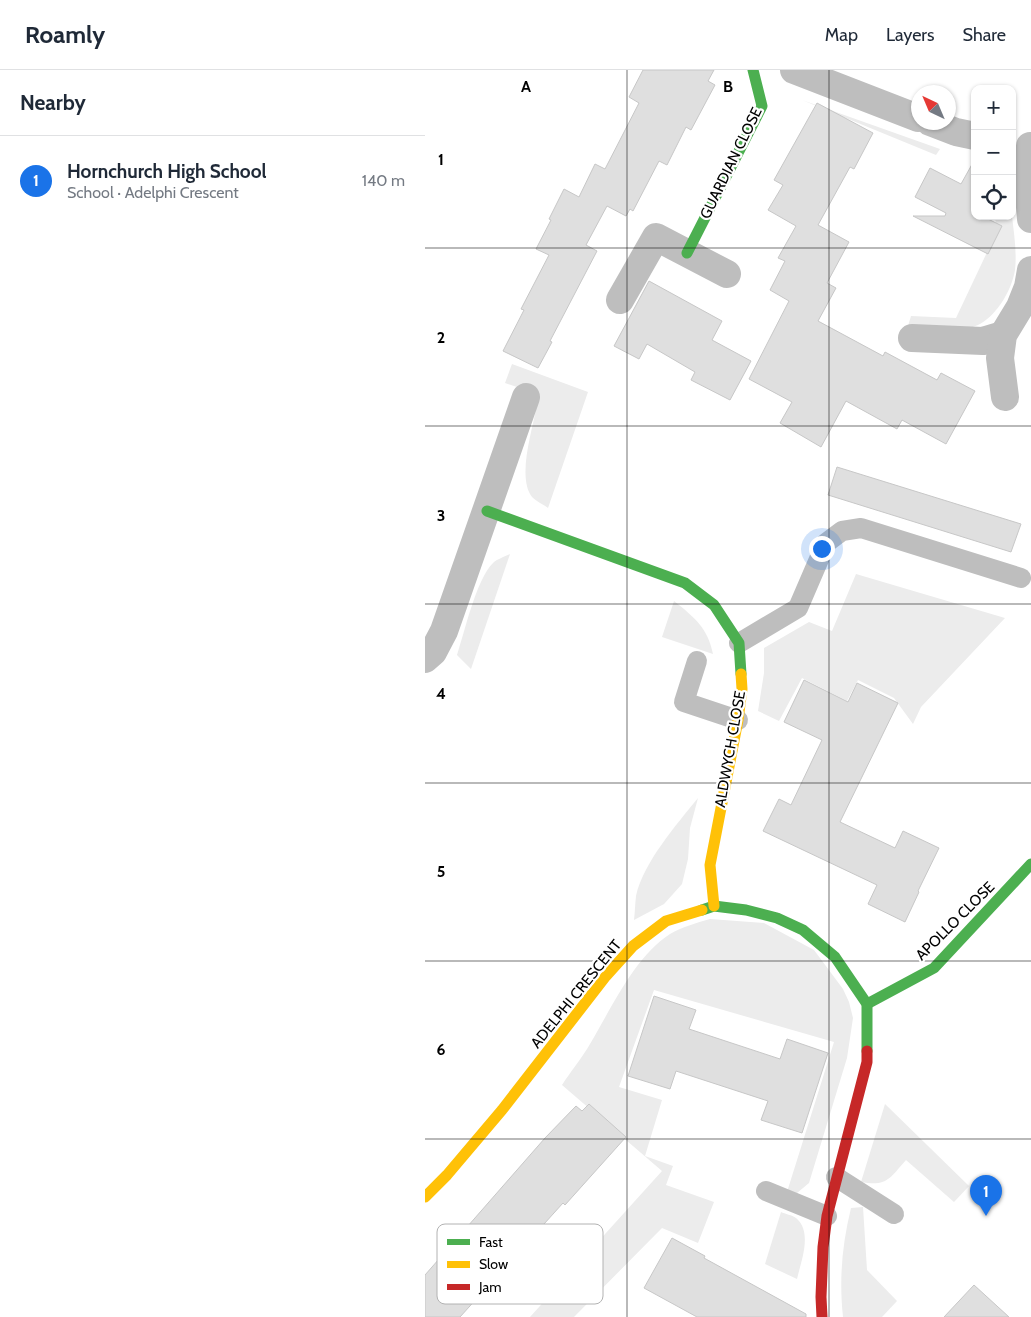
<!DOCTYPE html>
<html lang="en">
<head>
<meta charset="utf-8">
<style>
	:root { --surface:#fff; --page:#f6f6f7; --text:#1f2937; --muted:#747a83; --line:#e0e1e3; --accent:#1a73e8 }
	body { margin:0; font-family:Cabin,sans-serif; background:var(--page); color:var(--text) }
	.controls { position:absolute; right:15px; top:15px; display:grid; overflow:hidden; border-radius:10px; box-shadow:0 1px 4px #0004 }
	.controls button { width:45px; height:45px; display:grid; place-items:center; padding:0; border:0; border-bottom:1px solid var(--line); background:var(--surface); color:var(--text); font:25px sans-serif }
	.compass { position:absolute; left:486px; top:15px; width:45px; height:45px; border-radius:50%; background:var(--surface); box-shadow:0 1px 4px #0004; rotate:316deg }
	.you { position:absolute; left:396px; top:478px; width:18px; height:18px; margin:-12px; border:4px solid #fff; border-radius:50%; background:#1a73e8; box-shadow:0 0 0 8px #1a73e833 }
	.badge { display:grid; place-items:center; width:32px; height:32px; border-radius:50%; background:var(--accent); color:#fff; font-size:16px; font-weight:700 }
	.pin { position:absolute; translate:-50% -41px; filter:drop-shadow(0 1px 2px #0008) }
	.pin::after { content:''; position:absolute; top:26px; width:18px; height:15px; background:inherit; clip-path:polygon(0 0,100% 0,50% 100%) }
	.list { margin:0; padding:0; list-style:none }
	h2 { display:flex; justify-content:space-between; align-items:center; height:65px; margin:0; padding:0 20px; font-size:21px }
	h2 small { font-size:16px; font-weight:400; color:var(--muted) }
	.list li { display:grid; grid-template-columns:32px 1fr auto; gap:15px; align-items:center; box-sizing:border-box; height:90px; padding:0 20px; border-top:1px solid var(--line) }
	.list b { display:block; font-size:19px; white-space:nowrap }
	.list p { margin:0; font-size:16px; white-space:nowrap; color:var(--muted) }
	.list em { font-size:16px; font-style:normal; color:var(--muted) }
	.icon { flex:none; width:28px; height:28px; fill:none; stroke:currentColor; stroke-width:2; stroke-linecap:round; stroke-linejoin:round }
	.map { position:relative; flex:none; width:606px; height:1247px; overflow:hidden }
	header { display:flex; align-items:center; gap:30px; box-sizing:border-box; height:70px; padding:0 25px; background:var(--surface); border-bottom:1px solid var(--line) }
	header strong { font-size:24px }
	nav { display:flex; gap:28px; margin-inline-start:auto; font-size:18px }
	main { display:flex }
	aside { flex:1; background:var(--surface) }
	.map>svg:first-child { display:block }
	.green { fill:#ececec }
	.building { fill:#dfdfdf; stroke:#c7c7c7 }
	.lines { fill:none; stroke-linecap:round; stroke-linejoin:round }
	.lane { stroke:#bebebe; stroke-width:20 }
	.street { stroke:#bebebe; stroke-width:28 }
	.fast { stroke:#4caf50; stroke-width:11 }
	.slow { stroke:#ffc107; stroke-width:11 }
	.jam { stroke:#c62828; stroke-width:11 }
	.grid { fill:none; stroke:#000; stroke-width:1; stroke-opacity:0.55 }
	.labels { text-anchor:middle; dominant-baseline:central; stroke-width:4.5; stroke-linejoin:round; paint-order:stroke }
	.street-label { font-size:15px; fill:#000; stroke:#fff }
	.key { fill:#fff; stroke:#b2b2b2; stroke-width:1 }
	.key-label { font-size:14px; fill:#000 }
	.grid-label { font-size:16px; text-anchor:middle; font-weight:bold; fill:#000; stroke:#fff; stroke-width:4.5; stroke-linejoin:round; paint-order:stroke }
</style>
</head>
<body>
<header>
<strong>Roamly</strong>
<nav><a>Map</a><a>Layers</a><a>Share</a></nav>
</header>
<main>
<aside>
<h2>Nearby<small></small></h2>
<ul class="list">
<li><span class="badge">1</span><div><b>Hornchurch High School</b><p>School · Adelphi Crescent</p></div><em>140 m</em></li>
</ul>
</aside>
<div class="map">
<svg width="606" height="1247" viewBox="0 0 606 1247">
	<rect width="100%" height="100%" fill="#fff"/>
	<!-- green -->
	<g class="green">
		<path d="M 377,30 L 515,79 L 511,85 Z"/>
		<path d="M 569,146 L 587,146 C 589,164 592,182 590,200 C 587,219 573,244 555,254 C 540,263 502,257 483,256 L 486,246 L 531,248 L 573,159 Z"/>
		<path d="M 87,294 L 163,322 L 123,438 C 119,435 111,431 107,427 C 92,407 107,362 111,339 L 98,319 L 80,313 Z"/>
		<path d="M 85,484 L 46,599 L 32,585 C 40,561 51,510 68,493 C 72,489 79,487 85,484 Z"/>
		<path d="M 431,504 L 580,548 L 496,637 L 488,654 L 469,628 L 433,610 L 422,631 L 377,608 L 354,651 L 333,641 L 339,603 L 339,578 L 384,552 L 407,561 Z"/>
		<path d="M 249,531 C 269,547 283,558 288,584 L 237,567 Z"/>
		<path d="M 273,728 L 265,758 L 263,789 L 257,814 L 239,834 L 209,850 C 210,842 210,834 211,826 C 218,793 252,754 273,728 Z"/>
		<path d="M 285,849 L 339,853 L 389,880 L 418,919 L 424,932 L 428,948 L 422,988 L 384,1113 L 372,1123 L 362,1122 L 409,972 L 229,920 L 194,1017 L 237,1030 L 220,1086 L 248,1096 L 241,1115 L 289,1132 L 273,1173 L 237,1158 L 149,1247 L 105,1247 L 237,1101 L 137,1015 C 146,1001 157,988 165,974 C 186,939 210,886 245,864 C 257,857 271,853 285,849 Z"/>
		<path d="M 460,1034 L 544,1116 L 529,1132 L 481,1090 C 465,1108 462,1117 436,1112 Z"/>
		<path d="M 438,1137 L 442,1200 L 472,1231 L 457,1247 L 418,1247 C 414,1209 417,1175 426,1138 Z"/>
		<path d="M 356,1142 C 360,1144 367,1145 371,1148 C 388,1162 376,1191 372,1209 L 340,1194 Z"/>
	</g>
	<!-- building -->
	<g class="building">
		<path d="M 218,0 L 289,0 L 283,11 L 290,15 L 266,60 L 261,57 L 242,95 L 234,91 L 208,141 L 205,139 L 201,146 L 182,136 L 161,175 L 172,181 L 125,271 L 127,272 L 113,298 L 78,281 L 99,240 L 96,239 L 124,185 L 111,179 L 126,150 L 124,149 L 139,119 L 154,127 L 170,94 L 180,99 L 214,33 L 204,27 Z"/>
		<path d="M 392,33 L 448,63 L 429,99 L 425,97 L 393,155 L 424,172 L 402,213 L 411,218 L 393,251 L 458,286 L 460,282 L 512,310 L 516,303 L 550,321 L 521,374 L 477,350 L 472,359 L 421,331 L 396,377 L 355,353 L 367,332 L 324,309 L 364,231 L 345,220 L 360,191 L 353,188 L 371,156 L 343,140 L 358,115 L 349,110 Z"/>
		<path d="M 550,89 L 550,146 L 557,146 L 577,156 L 563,184 L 488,146 L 520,146 L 521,143 L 490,127 L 505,98 L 536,114 Z"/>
		<path d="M 224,211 L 297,251 L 287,270 L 326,291 L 305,330 L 266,310 L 270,302 L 222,274 L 214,289 L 189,276 Z"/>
		<path d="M 412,397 L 596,454 L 586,482 L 403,425 Z"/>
		<path d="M 379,610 L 423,632 L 432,613 L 473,633 L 415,752 L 470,778 L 478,761 L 514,778 L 493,821 L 494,822 L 480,852 L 443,834 L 452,815 L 338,761 L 354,729 L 366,735 L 397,670 L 359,652 Z"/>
		<path d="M 229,926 L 271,940 L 264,959 L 355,989 L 362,969 L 403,983 L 377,1063 L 336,1050 L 343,1031 L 251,1001 L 245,1019 L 203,1006 Z"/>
		<path d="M 164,1034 L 201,1067 L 140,1135 L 138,1133 L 35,1247 L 0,1247 L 0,1205 L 120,1068 L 151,1036 L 157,1041 Z"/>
		<path d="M 247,1168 L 280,1186 L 279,1188 L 381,1244 L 381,1247 L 272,1247 L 219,1218 Z"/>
		<path d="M 549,1215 L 584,1247 L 519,1247 Z"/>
	</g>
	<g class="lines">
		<!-- lane -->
		<g class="lane">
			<path d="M 314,573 L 373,538 L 401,473 L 417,461 L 436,458 L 596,508"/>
			<path d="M 272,591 L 259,632 L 313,650"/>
			<path d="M 411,1107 L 469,1144"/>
			<path d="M 341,1121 L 402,1146"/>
		</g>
		<!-- street -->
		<g class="street">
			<path d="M 369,0 L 493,48"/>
			<path d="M 505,52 L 531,62 L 550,66"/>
			<path d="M 605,76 L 603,113 L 606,149"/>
			<path d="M 195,230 L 231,167 L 302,204"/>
			<path d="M 487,268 L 558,271 L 578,265"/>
			<path d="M 580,327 L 575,288 L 578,265 L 595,237 L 603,217 L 606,200"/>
			<path d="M 0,589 L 8,582 L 19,561 L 101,327"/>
		</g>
		<!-- fast -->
		<g class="fast">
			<path d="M 262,183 L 337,36 L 328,0"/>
			<path d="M 62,441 L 260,513 L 289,535 L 314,573 L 316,604"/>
			<path d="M 277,840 L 289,836 L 321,840 L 352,848 L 378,860 L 410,887 L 442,934 L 442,981"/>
			<path d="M 442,934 L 509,898 L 606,794"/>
		</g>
		<!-- slow -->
		<g class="slow">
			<path d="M 289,836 L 285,795 L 313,650 L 317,619 L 316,604"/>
			<path d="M 0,1127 L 22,1105 L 77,1040 L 181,906 L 208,876 L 241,851 L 277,840"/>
		</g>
		<!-- jam -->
		<path class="jam" d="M 397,1247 L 396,1227 L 398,1177 L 402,1146 L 442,992 L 442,981"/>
	</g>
	<!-- grid -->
	<path class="grid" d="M 202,0 L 202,1247M 404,0 L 404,1247M 0,178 L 606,178M 0,356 L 606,356M 0,534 L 606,534M 0,713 L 606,713M 0,891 L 606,891M 0,1069 L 606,1069"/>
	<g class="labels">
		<!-- street labels -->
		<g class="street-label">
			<text transform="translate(306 93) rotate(-64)">GUARDIAN CLOSE</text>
			<text transform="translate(305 679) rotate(-80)">ALDWYCH CLOSE</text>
			<text transform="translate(530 851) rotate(-45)">APOLLO CLOSE</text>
			<text transform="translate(151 924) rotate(-51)">ADELPHI CRESCENT</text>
		</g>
	</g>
	<!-- legend -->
	<rect x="12" y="1154" width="166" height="80" rx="8" class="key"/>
	<rect x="22" y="1169" width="23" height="6" fill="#4caf50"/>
	<rect x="22" y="1191" width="23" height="7" fill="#ffc107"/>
	<rect x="22" y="1214" width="23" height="6" fill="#c62828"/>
	<g class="key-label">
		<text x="54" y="1177">Fast</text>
		<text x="54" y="1199">Slow</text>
		<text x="54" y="1222">Jam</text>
	</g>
	<g class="grid-label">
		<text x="101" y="22">A</text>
		<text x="303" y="22">B</text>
		<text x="16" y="95">1</text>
		<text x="16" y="273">2</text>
		<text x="16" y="451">3</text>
		<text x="16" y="629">4</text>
		<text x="16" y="807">5</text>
		<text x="16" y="985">6</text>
	</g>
</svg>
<div class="controls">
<button>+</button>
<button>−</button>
<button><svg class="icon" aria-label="locate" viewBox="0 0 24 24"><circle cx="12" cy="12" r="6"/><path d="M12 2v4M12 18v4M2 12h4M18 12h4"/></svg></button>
</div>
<svg class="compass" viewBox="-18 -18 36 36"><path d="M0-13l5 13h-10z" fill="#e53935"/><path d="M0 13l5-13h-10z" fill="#747a83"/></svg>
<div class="you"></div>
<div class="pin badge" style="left:561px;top:1146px">1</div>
</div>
</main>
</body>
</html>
